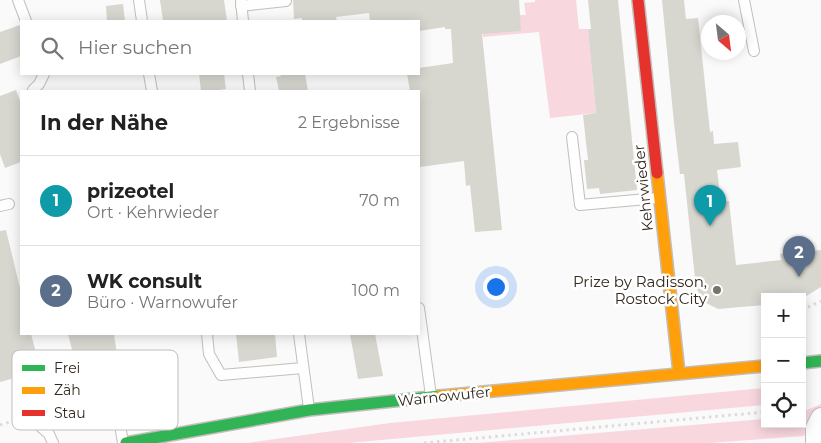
<!DOCTYPE html>
<html lang="de">
<head>
<meta charset="utf-8">
<style>
	:root { --surface:#fff; --page:#f6f6f6; --text:#222; --muted:#767676; --line:#e0e0e0; --accent:#79726a }
	body { margin:0; font-family:Montserrat,sans-serif; background:var(--page); color:var(--text) }
	.controls { position:absolute; right:15px; bottom:15px; display:grid; overflow:hidden; border-radius:0px; box-shadow:0 2px 12px #0003 }
	.controls button { width:45px; height:45px; display:grid; place-items:center; padding:0; border:0; border-bottom:1px solid var(--line); background:var(--surface); color:var(--text); font:25px sans-serif }
	.compass { position:absolute; left:701px; top:15px; width:45px; height:45px; border-radius:50%; background:var(--surface); box-shadow:0 2px 12px #0003; rotate:152deg }
	.you { position:absolute; left:495px; top:286px; width:18px; height:18px; margin:-12px; border:4px solid #fff; border-radius:50%; background:#1a73e8; box-shadow:0 0 0 8px #1a73e833 }
	.badge { display:grid; place-items:center; width:32px; height:32px; border-radius:50%; background:var(--accent); color:#fff; font-size:16px; font-weight:700 }
	.pin { position:absolute; translate:-50% -41px; filter:drop-shadow(0 1px 2px #0008) }
	.pin::after { content:''; position:absolute; top:26px; width:18px; height:15px; background:inherit; clip-path:polygon(0 0,100% 0,50% 100%) }
	.list { margin:0; padding:0; list-style:none }
	h2 { display:flex; justify-content:space-between; align-items:center; height:65px; margin:0; padding:0 20px; font-size:21px }
	h2 small { font-size:16px; font-weight:400; color:var(--muted) }
	.list li { display:grid; grid-template-columns:32px 1fr auto; gap:15px; align-items:center; box-sizing:border-box; height:90px; padding:0 20px; border-top:1px solid var(--line) }
	.list b { display:block; font-size:19px; white-space:nowrap }
	.list p { margin:0; font-size:16px; white-space:nowrap; color:var(--muted) }
	.list em { font-size:16px; font-style:normal; color:var(--muted) }
	.icon { flex:none; width:28px; height:28px; fill:none; stroke:currentColor; stroke-width:2; stroke-linecap:round; stroke-linejoin:round }
	.map { position:relative; flex:none; width:821px; height:443px; overflow:hidden }
	.search { position:absolute; background:var(--surface); box-shadow:0 2px 12px #0003; left:20px; top:20px; width:400px; height:55px; display:flex; align-items:center; gap:12px; box-sizing:border-box; padding:0 18px; border-radius:0px; color:var(--muted); font-size:19px }
	.panel { position:absolute; background:var(--surface); box-shadow:0 2px 12px #0003; left:20px; top:90px; width:400px; height:245px; border-radius:0px }
	.map>svg:first-child { display:block }
	.green { fill:#f9d7df }
	.building { fill:#d7d6cf }
	.lines { fill:none; stroke-linecap:round; stroke-linejoin:round }
	.lane-casing { stroke:#c3beb9; stroke-width:12 }
	.street-casing { stroke:#c3beb9; stroke-width:22 }
	.fast-casing { stroke:#c3beb9; stroke-width:14 }
	.slow-casing { stroke:#c3beb9; stroke-width:14 }
	.jam-casing { stroke:#c3beb9; stroke-width:14 }
	.path { stroke:#dddcdb; stroke-width:3; stroke-dasharray:2.5 4; stroke-linecap:butt }
	.lane { stroke:#fefefe; stroke-width:10 }
	.street { stroke:#fefefe; stroke-width:20 }
	.fast { stroke:#30b455; stroke-width:11 }
	.slow { stroke:#ff9f0a; stroke-width:11 }
	.jam { stroke:#e5322d; stroke-width:11 }
	.poi-dot { fill:#79726a; stroke:#fff; stroke-width:2 }
	.labels { text-anchor:middle; dominant-baseline:central; stroke-width:5; stroke-linejoin:round; paint-order:stroke }
	.street-label { font-size:15px; fill:#33281d; stroke:#fff }
	.poi-label { font-size:15px; fill:#33281d; stroke:#fff; text-anchor:end }
	.key { fill:#fff; stroke:#c2bebb; stroke-width:1 }
	.key-label { font-size:14px; fill:#33281d }
</style>
</head>
<body>
<div class="map">
<svg width="821" height="443" viewBox="0 0 821 443">
	<rect width="100%" height="100%" fill="#fafafa"/>
	<!-- green -->
	<g class="green">
		<path d="M 535,0 L 576,0 L 579,29 L 588,29 L 596,113 L 550,118 L 539,32 L 483,37 L 481,15 L 526,15 L 524,3 L 535,2 Z"/>
		<path d="M 765,388 L 765,405 L 348,443 L 247,443 L 390,423 Z"/>
		<path d="M 821,404 L 821,407 L 813,413 L 804,436 L 708,443 L 478,443 L 765,419 L 765,424 L 802,424 L 802,412 Z"/>
	</g>
	<!-- building -->
	<g class="building">
		<path d="M 160,0 L 224,0 L 227,21 L 163,21 Z"/>
		<path d="M 293,0 L 519,0 L 521,31 L 482,34 L 502,230 L 475,232 L 470,185 L 466,186 L 464,161 L 420,167 L 419,91 L 410,91 L 407,74 L 419,74 L 419,68 L 453,63 L 451,29 L 445,29 L 445,27 L 419,31 L 419,21 L 370,21 L 369,13 L 336,17 L 337,21 L 302,21 L 302,18 L 294,19 Z"/>
		<path d="M 588,0 L 618,0 L 637,190 L 600,194 L 599,188 L 587,189 L 584,160 L 588,160 L 583,115 L 596,113 L 588,29 L 591,29 Z"/>
		<path d="M 662,0 L 684,0 L 686,19 L 698,18 L 710,132 L 713,131 L 714,144 L 738,142 L 741,167 L 717,170 L 721,202 L 729,201 L 736,265 L 781,260 L 780,254 L 821,250 L 821,287 L 808,295 L 805,297 L 765,297 L 765,305 L 718,309 L 704,302 L 696,288 L 684,174 L 680,174 L 674,123 Z"/>
		<path d="M 123,4 L 125,21 L 107,21 L 106,6 Z"/>
		<path d="M 20,25 L 21,56 L 0,64 L 0,32 Z"/>
		<path d="M 199,74 L 224,74 L 226,89 L 219,90 L 219,91 L 201,91 Z"/>
		<path d="M 280,74 L 305,74 L 308,91 L 279,91 L 276,77 L 281,76 Z"/>
		<path d="M 16,90 L 21,103 L 21,162 L 5,168 L 0,154 L 0,96 Z"/>
		<path d="M 6,230 L 21,292 L 21,334 L 31,334 L 41,371 L 0,382 L 0,231 Z"/>
		<path d="M 68,334 L 114,334 L 123,394 L 118,389 L 114,388 L 110,390 L 108,396 L 85,400 Z"/>
		<path d="M 236,334 L 275,334 L 277,357 L 239,362 Z"/>
		<path d="M 350,334 L 375,334 L 383,376 L 358,379 Z"/>
	</g>
	<g class="lines">
		<defs>
			<g id="lane">
				<path d="M 18,0 L 26,21"/>
				<path d="M 139,0 L 142,21"/>
				<path d="M 744,0 L 754,51"/>
				<path d="M 241,1 L 243,21"/>
				<path d="M 241,6 L 286,1"/>
				<path d="M 149,74 L 152,91"/>
				<path d="M 248,74 L 250,91"/>
				<path d="M 33,90 L 39,84 L 44,74"/>
				<path d="M 572,137 L 580,205 L 658,198"/>
				<path d="M 0,206 L 9,204"/>
				<path d="M 419,308 L 431,396"/>
				<path d="M 207,334 L 209,354 L 221,375 L 303,368"/>
				<path d="M 299,334 L 309,409"/>
				<path d="M 115,395 L 123,443"/>
				<path d="M 28,416 L 49,434 L 53,443"/>
			</g>
			<path id="street" d="M 816,443 L 816,428 L 821,418"/>
			<g id="fast">
				<path d="M 802,363 L 821,361"/>
				<path d="M 126,443 L 309,410 L 440,396"/>
			</g>
			<g id="slow">
				<path d="M 657,173 L 679,373"/>
				<path d="M 440,396 L 765,366"/>
			</g>
			<path id="jam" d="M 638,0 L 657,173"/>
		</defs>
		<!-- lane casing -->
		<use href="#lane" class="lane-casing"/>
		<!-- street casing -->
		<use href="#street" class="street-casing"/>
		<!-- fast casing -->
		<use href="#fast" class="fast-casing"/>
		<!-- slow casing -->
		<use href="#slow" class="slow-casing"/>
		<!-- jam casing -->
		<use href="#jam" class="jam-casing"/>
		<!-- path -->
		<g class="path">
			<path d="M 695,296 L 702,305 L 706,302"/>
			<path d="M 789,296 L 790,297"/>
			<path d="M 802,310 L 821,301"/>
			<path d="M 0,425 L 16,420"/>
			<path d="M 424,443 L 765,412"/>
		</g>
		<!-- lane -->
		<use href="#lane" class="lane"/>
		<!-- street -->
		<use href="#street" class="street"/>
		<!-- fast -->
		<use href="#fast" class="fast"/>
		<!-- slow -->
		<use href="#slow" class="slow"/>
		<!-- jam -->
		<use href="#jam" class="jam"/>
	</g>
	<!-- markers -->
	<circle class="poi-dot" cx="717" cy="290" r="5"/>
	<g class="labels">
		<!-- street labels -->
		<g class="street-label">
			<text transform="translate(643 188) rotate(-96)">Kehrwieder</text>
			<text transform="translate(444 396) rotate(-6)">Warnowufer</text>
		</g>
		<!-- poi labels -->
		<g class="poi-label">
			<text x="707" y="281">Prize by Radisson,<tspan x="707" dy="17">Rostock City</tspan></text>
		</g>
	</g>
	<!-- legend -->
	<rect x="12" y="350" width="166" height="80" rx="8" class="key"/>
	<rect x="22" y="365" width="23" height="6" fill="#30b455"/>
	<rect x="22" y="387" width="23" height="7" fill="#ff9f0a"/>
	<rect x="22" y="410" width="23" height="6" fill="#e5322d"/>
	<g class="key-label">
		<text x="54" y="373">Frei</text>
		<text x="54" y="395">Zäh</text>
		<text x="54" y="418">Stau</text>
	</g>
</svg>
<div class="controls">
<button>+</button>
<button>−</button>
<button><svg class="icon" aria-label="locate" viewBox="0 0 24 24"><circle cx="12" cy="12" r="6"/><path d="M12 2v4M12 18v4M2 12h4M18 12h4"/></svg></button>
</div>
<svg class="compass" viewBox="-18 -18 36 36"><path d="M0-13l5 13h-10z" fill="#e53935"/><path d="M0 13l5-13h-10z" fill="#767676"/></svg>
<div class="you"></div>
<div class="pin badge" style="left:710px;top:226px;background:#0f9aa8">1</div>
<div class="pin badge" style="left:799px;top:277px;background:#5c6f8a">2</div>
<div class="search"><svg class="icon" aria-label="search" viewBox="0 0 24 24"><circle cx="10" cy="10" r="6"/><path d="M15 15l6 6"/></svg>Hier suchen</div>
<section class="panel">
<h2>In der Nähe<small>2 Ergebnisse</small></h2>
<ul class="list">
<li><span class="badge" style="background:#0f9aa8">1</span><div><b>prizeotel</b><p>Ort · Kehrwieder</p></div><em>70 m</em></li>
<li><span class="badge" style="background:#5c6f8a">2</span><div><b>WK consult</b><p>Büro · Warnowufer</p></div><em>100 m</em></li>
</ul>
</section>
</div>
</body>
</html>
